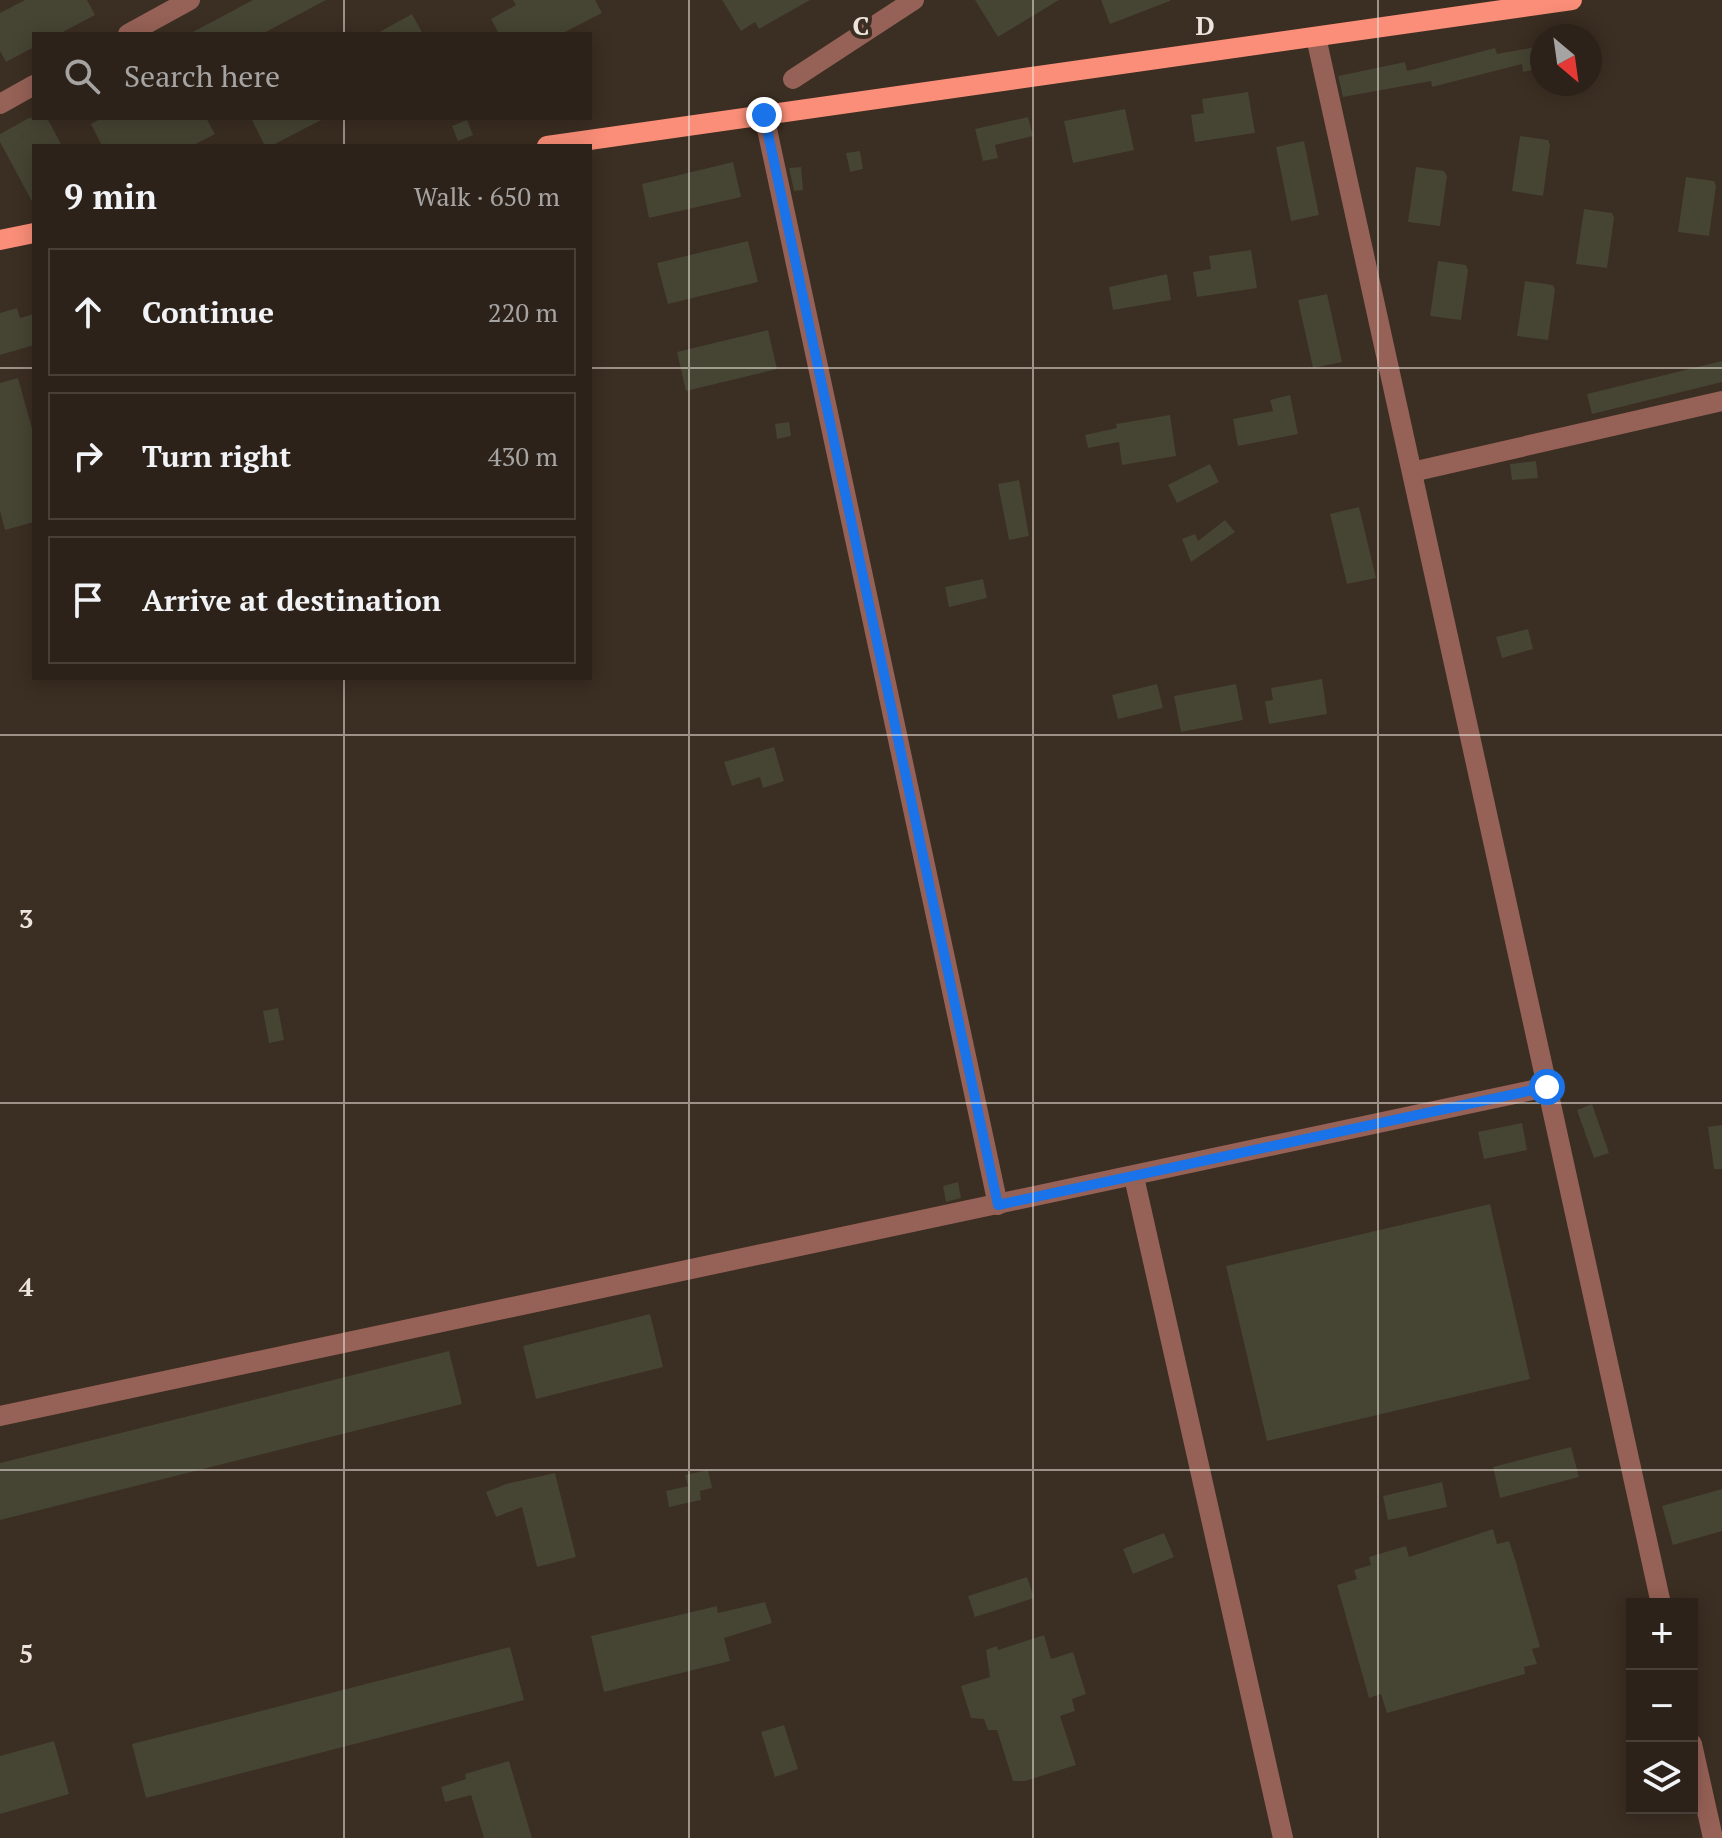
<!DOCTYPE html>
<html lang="en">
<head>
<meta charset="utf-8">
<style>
	:root { --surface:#2c221a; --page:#342a23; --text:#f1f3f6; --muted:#a6a4a2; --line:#483f39 }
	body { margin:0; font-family:"PT Serif",serif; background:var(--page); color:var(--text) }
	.controls { position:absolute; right:24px; bottom:24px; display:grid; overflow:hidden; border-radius:0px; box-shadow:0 4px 20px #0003 }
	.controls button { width:72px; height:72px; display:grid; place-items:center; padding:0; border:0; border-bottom:2px solid var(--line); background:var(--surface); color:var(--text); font:40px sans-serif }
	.compass { position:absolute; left:1530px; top:24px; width:72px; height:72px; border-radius:50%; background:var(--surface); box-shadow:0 4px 20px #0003; rotate:151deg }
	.stop { position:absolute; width:24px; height:24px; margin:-18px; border:6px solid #1a73e8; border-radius:50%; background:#fff }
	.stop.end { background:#1a73e8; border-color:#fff; box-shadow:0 2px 8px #0008 }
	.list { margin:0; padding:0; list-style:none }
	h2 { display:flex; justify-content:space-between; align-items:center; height:104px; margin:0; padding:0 32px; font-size:34px }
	h2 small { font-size:26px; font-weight:400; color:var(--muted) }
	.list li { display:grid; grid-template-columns:52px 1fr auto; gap:24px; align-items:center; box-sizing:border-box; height:128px; margin:0 16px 16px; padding:0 16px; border:2px solid var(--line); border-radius:0px }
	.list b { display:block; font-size:30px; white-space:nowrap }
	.list em { font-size:26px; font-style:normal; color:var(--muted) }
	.icon { flex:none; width:44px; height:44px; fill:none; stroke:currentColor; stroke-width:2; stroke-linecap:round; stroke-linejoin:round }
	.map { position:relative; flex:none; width:1722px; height:1838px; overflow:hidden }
	.search { position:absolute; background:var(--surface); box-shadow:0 4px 20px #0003; left:32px; top:32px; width:560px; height:88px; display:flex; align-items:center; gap:20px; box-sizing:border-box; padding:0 28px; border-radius:0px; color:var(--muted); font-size:30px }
	.panel { position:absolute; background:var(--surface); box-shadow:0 4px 20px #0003; left:32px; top:144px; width:560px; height:536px; border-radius:0px }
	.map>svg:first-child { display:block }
	.building { fill:#464432 }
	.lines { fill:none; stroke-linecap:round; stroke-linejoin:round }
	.minor { stroke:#966156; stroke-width:20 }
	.major { stroke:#fa8e78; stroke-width:20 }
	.route { stroke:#1a73e8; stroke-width:10 }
	.grid { fill:none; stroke:#ede5dd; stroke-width:2; stroke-opacity:0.55 }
	.grid-label { font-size:26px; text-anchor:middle; font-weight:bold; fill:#ede5dd; stroke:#3b2e22; stroke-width:8; stroke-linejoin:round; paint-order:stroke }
</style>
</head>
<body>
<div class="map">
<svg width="1722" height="1838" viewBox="0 0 1722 1838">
	<rect width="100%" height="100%" fill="#3b2e22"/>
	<!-- building -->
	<g class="building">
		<path d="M 25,0 L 87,0 L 95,15 L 59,34 L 34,34 L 34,47 L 6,62 L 0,51 L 0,13 Z"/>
		<path d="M 253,0 L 326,0 L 262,34 L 189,34 Z"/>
		<path d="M 513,0 L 595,0 L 602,13 L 561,34 L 499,34 L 491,19 L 516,5 Z"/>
		<path d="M 722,0 L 810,0 L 759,29 L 755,22 L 741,31 Z"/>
		<path d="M 975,0 L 1059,0 L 998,37 Z"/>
		<path d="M 1101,0 L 1170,0 L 1170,1 L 1110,24 Z"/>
		<path d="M 412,14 L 423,34 L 376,34 Z"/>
		<path d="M 1542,46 L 1542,68 L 1523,72 L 1522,64 L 1432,87 L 1431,81 L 1343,97 L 1338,76 L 1405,62 L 1407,71 L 1495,48 L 1497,54 Z"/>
		<path d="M 1248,92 L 1255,133 L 1195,142 L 1191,115 L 1204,113 L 1202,99 Z"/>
		<path d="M 1125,109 L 1134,150 L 1073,163 L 1064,121 Z"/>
		<path d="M 1028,117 L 1033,136 L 995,145 L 998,158 L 983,161 L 975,129 Z"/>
		<path d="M 29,118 L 47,118 L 62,146 L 34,146 L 34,205 L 0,142 L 0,134 Z"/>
		<path d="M 102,118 L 206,118 L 215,134 L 192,146 L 102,146 L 91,124 Z"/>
		<path d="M 251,118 L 325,118 L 271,146 L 265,146 Z"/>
		<path d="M 467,120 L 473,135 L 458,141 L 452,126 Z"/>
		<path d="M 1520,136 L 1548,140 L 1550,145 L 1543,196 L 1512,191 Z"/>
		<path d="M 1304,141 L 1319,215 L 1291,221 L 1276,147 Z"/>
		<path d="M 860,151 L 863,169 L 850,172 L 846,153 Z"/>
		<path d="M 733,162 L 741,197 L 649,218 L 642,184 Z"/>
		<path d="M 801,167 L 803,190 L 794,191 L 789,168 Z"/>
		<path d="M 1416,167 L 1444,171 L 1447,176 L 1440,226 L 1408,222 Z"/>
		<path d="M 1686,177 L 1714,181 L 1716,186 L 1709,236 L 1678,232 Z"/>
		<path d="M 1584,209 L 1612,213 L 1614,218 L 1607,268 L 1576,264 Z"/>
		<path d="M 748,241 L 758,282 L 668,304 L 657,263 Z"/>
		<path d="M 1251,250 L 1257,288 L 1197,297 L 1193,272 L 1211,269 L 1209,256 Z"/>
		<path d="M 1438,261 L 1466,265 L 1468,270 L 1461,320 L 1430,316 Z"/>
		<path d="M 1167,274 L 1171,300 L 1113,310 L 1109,287 Z"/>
		<path d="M 1525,281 L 1553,285 L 1555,290 L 1548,340 L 1517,336 Z"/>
		<path d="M 1327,294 L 1342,362 L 1313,368 L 1298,300 Z"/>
		<path d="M 17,308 L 20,318 L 34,314 L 34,345 L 0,355 L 0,313 Z"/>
		<path d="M 768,330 L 777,369 L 686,391 L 677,352 Z"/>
		<path d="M 1722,361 L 1722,382 L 1592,414 L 1587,394 Z"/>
		<path d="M 18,378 L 34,436 L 34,522 L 5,530 L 0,511 L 0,383 Z"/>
		<path d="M 1290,395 L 1298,434 L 1238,446 L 1233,419 L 1273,411 L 1270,400 Z"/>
		<path d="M 1170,415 L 1176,456 L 1122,465 L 1119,442 L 1088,448 L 1085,435 L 1117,428 L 1116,424 Z"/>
		<path d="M 789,422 L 791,436 L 777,439 L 775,424 Z"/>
		<path d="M 1536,461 L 1538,478 L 1512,480 L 1510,464 Z"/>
		<path d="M 1210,464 L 1219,482 L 1177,503 L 1168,485 Z"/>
		<path d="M 1019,480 L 1029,536 L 1009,540 L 998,484 Z"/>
		<path d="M 1359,507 L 1376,578 L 1347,584 L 1330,514 Z"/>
		<path d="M 1225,520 L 1235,532 L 1191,562 L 1182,539 L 1195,534 L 1198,541 Z"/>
		<path d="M 983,579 L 987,598 L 949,607 L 945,587 Z"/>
		<path d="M 1528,629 L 1533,649 L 1502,658 L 1496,637 Z"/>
		<path d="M 1322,679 L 1327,714 L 1269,724 L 1265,701 L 1273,700 L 1271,688 Z"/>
		<path d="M 1157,684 L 1163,708 L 1118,719 L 1112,695 Z"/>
		<path d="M 1236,684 L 1243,720 L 1181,732 L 1174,696 Z"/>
		<path d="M 774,747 L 784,781 L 763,788 L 760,777 L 732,786 L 724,762 Z"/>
		<path d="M 278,1008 L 284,1040 L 269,1043 L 263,1011 Z"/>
		<path d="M 1592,1104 L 1609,1153 L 1594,1158 L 1577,1110 Z"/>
		<path d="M 1522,1123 L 1527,1150 L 1484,1159 L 1478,1132 Z"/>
		<path d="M 1722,1125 L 1722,1169 L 1714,1169 L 1708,1127 Z"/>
		<path d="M 958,1182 L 961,1198 L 946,1202 L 943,1186 Z"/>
		<path d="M 1490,1204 L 1530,1379 L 1267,1441 L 1226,1266 Z"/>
		<path d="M 650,1314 L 663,1367 L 536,1399 L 523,1346 Z"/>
		<path d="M 449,1351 L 462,1404 L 0,1520 L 0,1463 Z"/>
		<path d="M 1571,1447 L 1579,1477 L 1500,1498 L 1493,1467 Z"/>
		<path d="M 708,1470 L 712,1488 L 700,1491 L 701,1500 L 669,1507 L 666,1491 L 688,1486 L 685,1475 Z"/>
		<path d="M 555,1473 L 576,1557 L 537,1567 L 522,1507 L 496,1517 L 486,1492 L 506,1484 Z"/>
		<path d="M 1442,1482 L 1447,1507 L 1388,1520 L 1383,1496 Z"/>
		<path d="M 1722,1489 L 1722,1531 L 1673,1545 L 1662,1506 Z"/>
		<path d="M 1493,1529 L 1497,1544 L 1509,1541 L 1515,1559 L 1540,1647 L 1532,1649 L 1537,1664 L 1524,1667 L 1525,1674 L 1387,1713 L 1381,1694 L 1369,1698 L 1337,1585 L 1357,1579 L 1354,1570 L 1371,1565 L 1369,1557 L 1406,1546 L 1409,1557 Z"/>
		<path d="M 1164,1533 L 1174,1557 L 1133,1574 L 1123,1549 Z"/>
		<path d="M 1027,1577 L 1034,1598 L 975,1617 L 968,1596 Z"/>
		<path d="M 765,1602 L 772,1623 L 724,1638 L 730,1661 L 604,1692 L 591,1636 L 717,1606 L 718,1613 Z"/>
		<path d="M 1044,1635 L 1051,1659 L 1073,1652 L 1086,1694 L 1072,1699 L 1075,1711 L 1060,1716 L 1076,1765 L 1025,1781 L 1013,1781 L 997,1730 L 988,1730 L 984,1719 L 971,1718 L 961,1686 L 990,1677 L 986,1650 L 997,1646 L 998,1650 Z"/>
		<path d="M 510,1647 L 524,1700 L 146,1798 L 132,1744 Z"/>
		<path d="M 784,1725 L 798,1769 L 775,1777 L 761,1732 Z"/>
		<path d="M 54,1741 L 69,1794 L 0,1814 L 0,1756 Z"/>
		<path d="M 509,1761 L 532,1838 L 484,1838 L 471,1795 L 445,1802 L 441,1787 L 466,1779 L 465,1774 Z"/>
	</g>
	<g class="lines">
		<!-- minor -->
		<g class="minor">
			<path d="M 128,34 L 190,0"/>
			<path d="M 1316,37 L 1661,1604"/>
			<path d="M 793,79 L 914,0"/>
			<path d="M 0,104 L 34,85"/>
			<path d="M 764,115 L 998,1205"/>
			<path d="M 1412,472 L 1722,401"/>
			<path d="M 1134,1177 L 1283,1838"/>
			<path d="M 0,1416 L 1547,1087"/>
			<path d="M 1692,1744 L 1713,1838"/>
		</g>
		<!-- major -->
		<g class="major">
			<path d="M 547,146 L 1572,0"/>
			<path d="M 0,240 L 34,233"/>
		</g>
	</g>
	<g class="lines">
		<!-- route -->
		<path class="route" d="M 764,115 L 998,1205 L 1547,1087"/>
	</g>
	<!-- grid -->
	<path class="grid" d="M 344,0 L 344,34M 689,0 L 689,1838M 1033,0 L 1033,1838M 1378,0 L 1378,1838M 344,118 L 344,146M 0,368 L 34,368M 590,368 L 1722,368M 344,678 L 344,1838M 0,735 L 1722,735M 0,1103 L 1722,1103M 0,1470 L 1722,1470"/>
	<g class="grid-label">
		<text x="861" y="35">C</text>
		<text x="1205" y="35">D</text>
		<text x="26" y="928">3</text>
		<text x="26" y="1296">4</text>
		<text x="26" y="1663">5</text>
	</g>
</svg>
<div class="controls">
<button>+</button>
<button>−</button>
<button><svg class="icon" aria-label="layers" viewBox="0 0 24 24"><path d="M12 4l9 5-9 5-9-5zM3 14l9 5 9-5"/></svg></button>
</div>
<svg class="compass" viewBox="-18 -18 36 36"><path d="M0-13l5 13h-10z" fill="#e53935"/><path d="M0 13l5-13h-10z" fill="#a6a4a2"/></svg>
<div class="stop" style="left:1547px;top:1087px"></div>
<div class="stop end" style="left:764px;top:115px"></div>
<div class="search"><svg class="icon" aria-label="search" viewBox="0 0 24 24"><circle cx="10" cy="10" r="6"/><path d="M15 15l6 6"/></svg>Search here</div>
<section class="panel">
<h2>9 min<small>Walk · 650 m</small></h2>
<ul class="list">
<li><svg class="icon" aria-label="ahead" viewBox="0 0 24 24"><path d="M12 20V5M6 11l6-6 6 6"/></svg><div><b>Continue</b></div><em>220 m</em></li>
<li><svg class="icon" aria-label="right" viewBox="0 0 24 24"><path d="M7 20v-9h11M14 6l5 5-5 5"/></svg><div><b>Turn right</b></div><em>430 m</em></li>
<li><svg class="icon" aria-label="arrive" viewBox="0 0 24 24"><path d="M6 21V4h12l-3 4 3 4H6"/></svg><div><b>Arrive at destination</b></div></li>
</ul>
</section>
</div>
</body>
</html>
